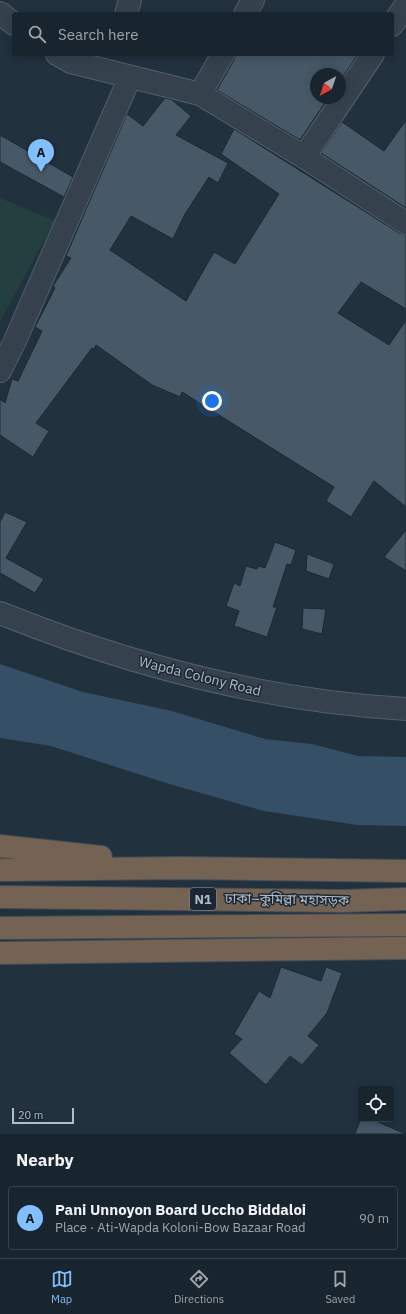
<!DOCTYPE html>
<html lang="en">
<head>
<meta charset="utf-8">
<style>
	:root { --surface:#19252e; --page:#222d36; --text:#f1f3f6; --muted:#9fa5aa; --line:#37424a; --accent:#80c0ff }
	body { margin:0; font-family:"IBM Plex Sans","Noto Sans Bengali",sans-serif; background:var(--page); color:var(--text) }
	.controls { position:absolute; right:12px; bottom:12px; display:grid; overflow:hidden; border-radius:4px; box-shadow:0 2px 10px #0003 }
	.controls button { width:36px; height:36px; display:grid; place-items:center; padding:0; border:0; border-bottom:1px solid var(--line); background:var(--surface); color:var(--text); font:20px sans-serif }
	.compass { position:absolute; left:310px; top:68px; width:36px; height:36px; border-radius:50%; background:var(--surface); box-shadow:0 2px 10px #0003; rotate:220deg }
	.scale { position:absolute; left:12px; bottom:10px; width:62px; box-sizing:border-box; padding-left:4px; border:2px solid #b1bdc9; border-top:0; font-size:11px; line-height:14px; white-space:nowrap; color:#b1bdc9; -webkit-text-stroke:3px #1b2732; paint-order:stroke }
	.you { position:absolute; left:212px; top:401px; width:14px; height:14px; margin:-10px; border:3px solid #fff; border-radius:50%; background:#1a73e8; box-shadow:0 0 0 6px #1a73e833 }
	.badge { display:grid; place-items:center; width:26px; height:26px; border-radius:50%; background:var(--accent); color:#111; font-size:13px; font-weight:700 }
	.pin { position:absolute; translate:-50% -33px; filter:drop-shadow(0 1px 2px #0008) }
	.pin::after { content:''; position:absolute; top:21px; width:14px; height:12px; background:inherit; clip-path:polygon(0 0,100% 0,50% 100%) }
	.list { margin:0; padding:0; list-style:none }
	h2 { display:flex; justify-content:space-between; align-items:center; height:52px; margin:0; padding:0 16px; font-size:17px }
	h2 small { font-size:13px; font-weight:400; color:var(--muted) }
	.list li { display:grid; grid-template-columns:26px 1fr auto; gap:12px; align-items:center; box-sizing:border-box; height:64px; margin:0 8px 8px; padding:0 8px; border:1px solid var(--line); border-radius:4px }
	.list b { display:block; font-size:15px; white-space:nowrap }
	.list p { margin:0; font-size:13px; white-space:nowrap; color:var(--muted) }
	.list em { font-size:13px; font-style:normal; color:var(--muted) }
	.icon { flex:none; width:22px; height:22px; fill:none; stroke:currentColor; stroke-width:2; stroke-linecap:round; stroke-linejoin:round }
	.map { position:relative; flex:none; width:406px; height:1134px; overflow:hidden }
	.search { position:absolute; background:var(--surface); box-shadow:0 2px 10px #0003; left:12px; right:12px; top:12px; height:44px; display:flex; align-items:center; gap:10px; box-sizing:border-box; padding:0 14px; border-radius:4px; color:var(--muted); font-size:15px }
	.sheet { height:124px; background:var(--surface) }
	nav { display:flex; justify-content:space-around; align-items:center; box-sizing:border-box; height:56px; border-top:1px solid var(--line); background:var(--surface); font-size:11px; color:var(--muted) }
	nav a { display:grid; justify-items:center; gap:2px }
	nav .on { color:var(--accent) }
	.map>svg:first-child { display:block }
	.green { fill:#233f3f }
	.water { fill:#344f66 }
	.building { fill:#475867; stroke:#1c2934 }
	.lines { fill:none; stroke-linecap:round; stroke-linejoin:round }
	.street-casing { stroke:#53606b; stroke-width:24 }
	.highway-casing { stroke:#404d58; stroke-width:24 }
	.street { stroke:#35424e; stroke-width:22 }
	.highway { stroke:#746352; stroke-width:22 }
	.labels { text-anchor:middle; dominant-baseline:central; stroke-width:3; stroke-linejoin:round; paint-order:stroke }
	.shield { fill:#1b2732; stroke:#84909c; stroke-width:1 }
	.shield-label { font-size:13px; font-weight:bold; fill:#b1bdc9 }
	.street-label { font-size:14px; fill:#b1bdc9; stroke:#1b2732 }
</style>
</head>
<body>
<div class="map">
<svg width="406" height="1134" viewBox="0 0 406 1134">
	<rect width="100%" height="100%" fill="#21313e"/>
	<!-- green -->
	<path class="green" d="M 0,198 L 55,221 L 0,321 Z"/>
	<!-- water -->
	<path class="water" d="M 0,664 L 83,692 L 172,711 L 265,739 L 312,744 L 358,756 L 406,757 L 406,826 L 357,825 L 264,811 L 166,783 L 51,746 L 0,738 Z"/>
	<!-- building -->
	<g class="building">
		<path d="M 235,54 L 358,54 L 340,81 L 340,74 L 316,74 L 316,98 L 328,98 L 300,140 L 217,90 L 234,60 Z"/>
		<path d="M 165,98 L 172,100 L 191,116 L 176,135 L 228,163 L 218,183 L 209,177 L 185,214 L 173,239 L 131,216 L 110,250 L 186,301 L 214,252 L 235,264 L 279,194 L 221,154 L 234,129 L 399,233 L 406,235 L 406,309 L 361,282 L 338,313 L 389,345 L 406,320 L 406,507 L 374,481 L 351,517 L 326,501 L 334,487 L 182,392 L 180,397 L 152,385 L 96,345 L 94,349 L 92,348 L 36,423 L 49,431 L 33,457 L 0,435 L 0,399 L 5,403 L 12,379 L 18,381 L 42,331 L 35,327 L 55,288 L 53,286 L 71,258 L 66,256 L 127,114 L 143,126 Z"/>
		<path d="M 406,120 L 406,208 L 321,153 L 342,122 L 384,151 Z"/>
		<path d="M 0,135 L 73,177 L 64,197 L 0,162 Z"/>
		<path d="M 5,512 L 27,522 L 6,558 L 44,579 L 35,593 L 0,573 L 0,522 Z"/>
		<path d="M 406,530 L 406,571 L 384,557 Z"/>
		<path d="M 275,542 L 296,550 L 291,565 L 287,564 L 273,607 L 277,607 L 267,637 L 234,626 L 239,611 L 226,606 L 234,583 L 240,586 L 246,566 L 257,569 L 258,566 L 265,568 Z"/>
		<path d="M 307,554 L 334,564 L 329,579 L 306,571 Z"/>
		<path d="M 303,608 L 326,609 L 322,634 L 302,629 Z"/>
		<path d="M 281,967 L 321,981 L 326,967 L 342,973 L 327,1013 L 308,1036 L 319,1045 L 302,1065 L 290,1056 L 266,1085 L 229,1053 L 242,1039 L 234,1034 L 259,991 L 270,998 Z"/>
		<path d="M 361,1118 L 371,1119 L 406,1134 L 355,1134 Z"/>
	</g>
	<g class="lines">
		<defs>
			<g id="street">
				<path d="M 0,13 L 14,24"/>
				<path d="M 126,14 L 130,0"/>
				<path d="M 245,14 L 253,0"/>
				<path d="M 392,25 L 406,5"/>
				<path d="M 57,54 L 71,62 L 200,94 L 304,157 L 406,223"/>
				<path d="M 200,94 L 223,54"/>
				<path d="M 304,157 L 373,54"/>
				<path d="M 0,371 L 14,343 L 130,77"/>
				<path d="M 0,613 C 129,665 267,701 406,709"/>
			</g>
			<g id="highway">
				<path d="M 0,846 L 101,857"/>
				<path d="M 0,870 L 180,868 L 406,871"/>
				<path d="M 0,897 L 342,901 L 406,899"/>
				<path d="M 0,928 L 406,925"/>
				<path d="M 0,953 L 406,948"/>
			</g>
		</defs>
		<!-- street casing -->
		<use href="#street" class="street-casing"/>
		<!-- highway casing -->
		<use href="#highway" class="highway-casing"/>
		<!-- street -->
		<use href="#street" class="street"/>
		<!-- highway -->
		<use href="#highway" class="highway"/>
	</g>
	<g class="labels">
		<!-- shield labels -->
		<rect class="shield" x="190" y="888" width="26" height="22" rx="3"/>
		<g class="shield-label">
			<text x="203" y="899">N1</text>
		</g>
		<!-- street labels -->
		<g class="street-label">
			<text transform="translate(200 676) rotate(14)">Wapda Colony Road</text>
			<text transform="translate(287 899) rotate(1)">ঢাকা–কুমিল্লা মহাসড়ক</text>
		</g>
	</g>
</svg>
<div class="controls">
<button><svg class="icon" aria-label="locate" viewBox="0 0 24 24"><circle cx="12" cy="12" r="6"/><path d="M12 2v4M12 18v4M2 12h4M18 12h4"/></svg></button>
</div>
<svg class="compass" viewBox="-18 -18 36 36"><path d="M0-13l5 13h-10z" fill="#e53935"/><path d="M0 13l5-13h-10z" fill="#9fa5aa"/></svg>
<div class="scale">20 m</div>
<div class="you"></div>
<div class="pin badge" style="left:41px;top:172px">A</div>
<div class="search"><svg class="icon" aria-label="search" viewBox="0 0 24 24"><circle cx="10" cy="10" r="6"/><path d="M15 15l6 6"/></svg>Search here</div>
</div>
<section class="sheet">
<h2>Nearby<small></small></h2>
<ul class="list">
<li><span class="badge">A</span><div><b>Pani Unnoyon Board Uccho Biddaloi</b><p>Place · Ati-Wapda Koloni-Bow Bazaar Road</p></div><em>90 m</em></li>
</ul>
</section>
<nav>
<a class="on"><svg class="icon" aria-label="map" viewBox="0 0 24 24"><path d="M3 6l6-2 6 2 6-2v14l-6 2-6-2-6 2zM9 4v14M15 6v14"/></svg>Map</a>
<a><svg class="icon" aria-label="directions" viewBox="0 0 24 24"><path d="M12 3l9 9-9 9-9-9zM9 14v-3h6M13 9l2 2-2 2"/></svg>Directions</a>
<a><svg class="icon" aria-label="saved" viewBox="0 0 24 24"><path d="M7 4h10v16l-5-4-5 4z"/></svg>Saved</a>
</nav>
</body>
</html>
